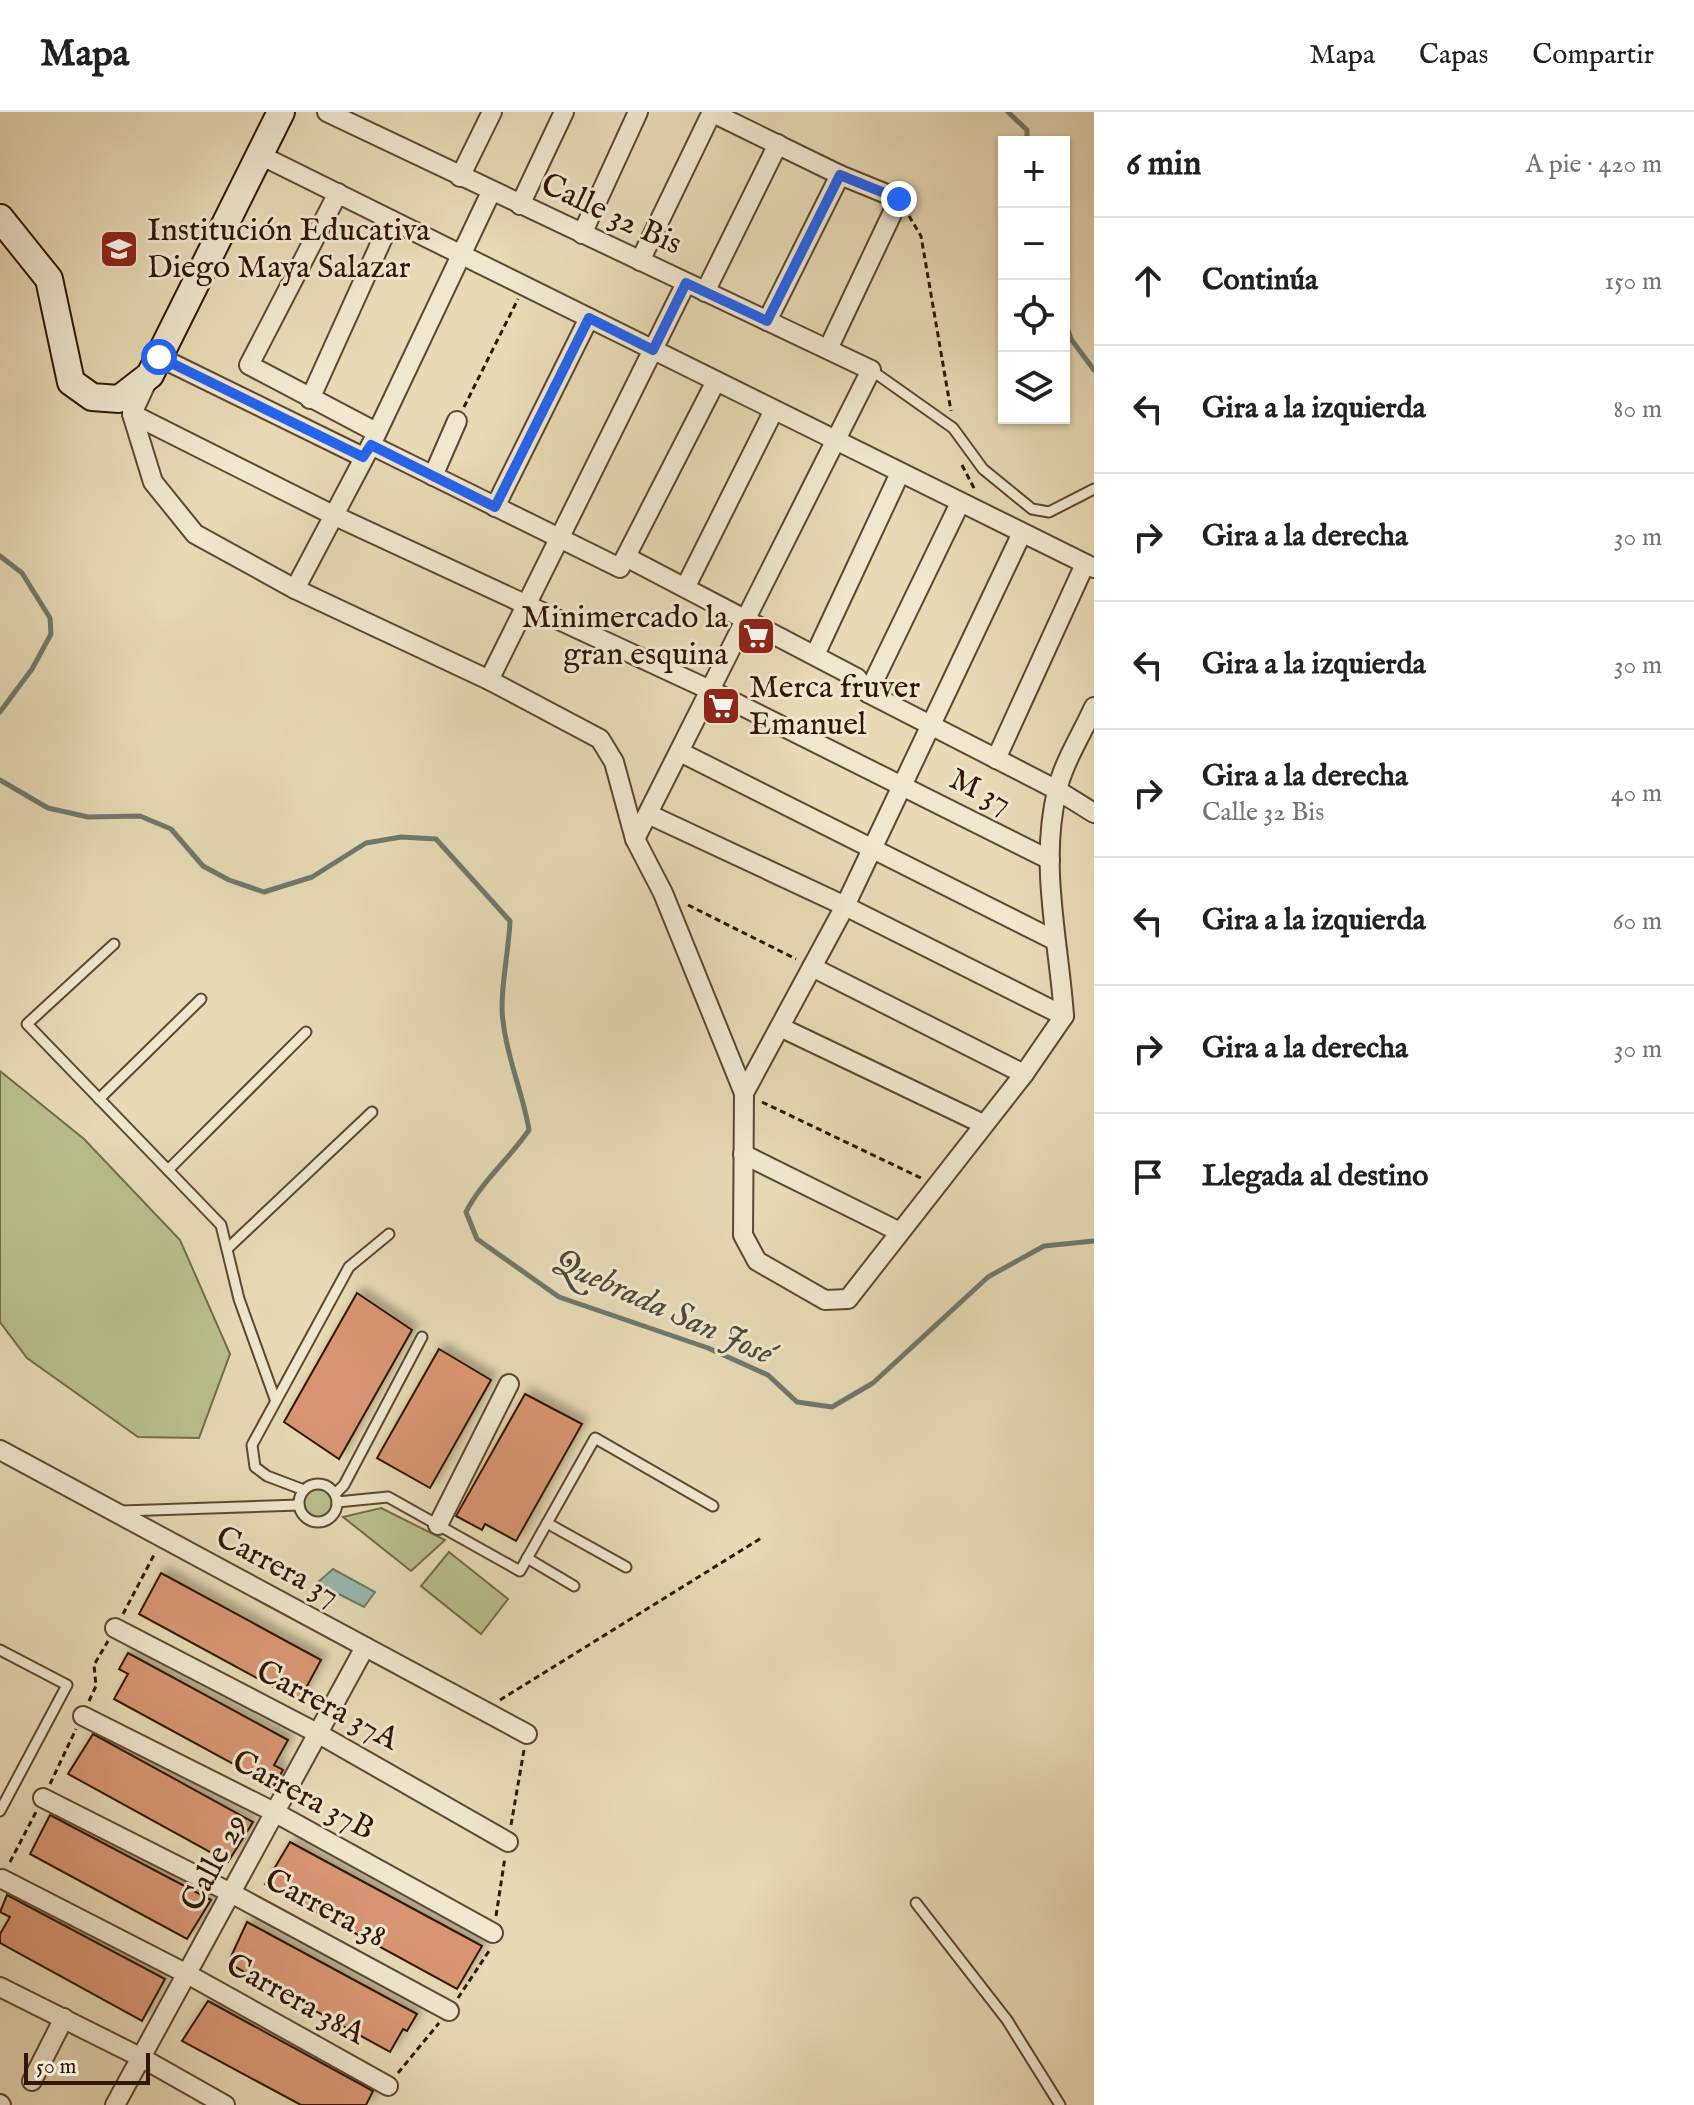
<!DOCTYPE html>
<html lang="es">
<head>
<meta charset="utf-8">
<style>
	:root { --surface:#fff; --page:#f6f6f6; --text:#202124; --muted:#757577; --line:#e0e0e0 }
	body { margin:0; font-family:"IM FELL English",serif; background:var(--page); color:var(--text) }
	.controls { position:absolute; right:24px; top:24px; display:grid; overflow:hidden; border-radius:0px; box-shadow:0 2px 6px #0004 }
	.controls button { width:72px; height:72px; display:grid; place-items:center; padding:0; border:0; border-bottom:2px solid var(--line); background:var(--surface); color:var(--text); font:40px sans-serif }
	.scale { position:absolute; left:24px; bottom:20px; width:126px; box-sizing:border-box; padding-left:8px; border:4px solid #301806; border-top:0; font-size:22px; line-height:28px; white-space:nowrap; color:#301806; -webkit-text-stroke:6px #efe7cf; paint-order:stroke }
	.stop { position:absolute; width:24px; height:24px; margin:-18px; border:6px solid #2563eb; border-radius:50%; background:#fff }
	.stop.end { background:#2563eb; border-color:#fff; box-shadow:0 2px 8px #0008 }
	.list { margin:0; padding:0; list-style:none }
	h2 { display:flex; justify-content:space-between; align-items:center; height:104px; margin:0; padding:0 32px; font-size:34px }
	h2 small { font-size:26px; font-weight:400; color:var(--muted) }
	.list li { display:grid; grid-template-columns:52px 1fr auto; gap:24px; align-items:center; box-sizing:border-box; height:128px; padding:0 32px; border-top:2px solid var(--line) }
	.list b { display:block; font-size:30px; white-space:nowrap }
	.list p { margin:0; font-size:26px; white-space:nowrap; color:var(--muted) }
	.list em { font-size:26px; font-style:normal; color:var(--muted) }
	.icon { flex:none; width:44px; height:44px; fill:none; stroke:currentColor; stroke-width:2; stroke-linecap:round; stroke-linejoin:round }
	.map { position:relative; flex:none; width:1094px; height:1993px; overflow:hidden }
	header { display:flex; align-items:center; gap:48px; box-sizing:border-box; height:112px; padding:0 40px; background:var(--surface); border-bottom:2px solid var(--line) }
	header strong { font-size:38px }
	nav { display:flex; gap:44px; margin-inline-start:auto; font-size:28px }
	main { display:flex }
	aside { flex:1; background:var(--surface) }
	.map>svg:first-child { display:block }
	.green { fill:#b8bf8c; stroke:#746c49; stroke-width:2 }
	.water { fill:#97bab1; stroke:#6e796d; stroke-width:2 }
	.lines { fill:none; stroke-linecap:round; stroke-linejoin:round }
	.stream { stroke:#6e796d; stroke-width:5 }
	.building { fill:#d99573; stroke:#301806; stroke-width:2; filter:url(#shadow) }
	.lane-casing { stroke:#5e4832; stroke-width:13 }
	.street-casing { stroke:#5e4832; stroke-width:22 }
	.secondary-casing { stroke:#301806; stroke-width:30 }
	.path { stroke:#301806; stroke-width:3; stroke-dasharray:6 4; stroke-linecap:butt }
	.lane { stroke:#efe7cf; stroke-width:9 }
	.street { stroke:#efe7cf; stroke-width:18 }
	.secondary { stroke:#efe7cf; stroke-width:26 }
	.route { stroke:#2563eb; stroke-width:10 }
	.labels { text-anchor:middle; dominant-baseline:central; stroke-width:6; stroke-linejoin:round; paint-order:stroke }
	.street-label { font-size:32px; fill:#301806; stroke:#efe7cf }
	.poi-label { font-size:32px; fill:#301806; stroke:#efe7cf; text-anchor:start }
	.water-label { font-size:34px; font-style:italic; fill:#4f4939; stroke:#efe7cf }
</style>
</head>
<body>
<header>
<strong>Mapa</strong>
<nav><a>Mapa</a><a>Capas</a><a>Compartir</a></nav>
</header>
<main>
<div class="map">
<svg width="1094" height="1993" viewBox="0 0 1094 1993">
	<defs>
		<filter id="shadow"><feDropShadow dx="6" dy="-6" stdDeviation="4" flood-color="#0004"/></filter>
	</defs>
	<rect width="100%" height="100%" fill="#e7dab5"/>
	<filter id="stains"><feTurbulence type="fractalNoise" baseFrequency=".0025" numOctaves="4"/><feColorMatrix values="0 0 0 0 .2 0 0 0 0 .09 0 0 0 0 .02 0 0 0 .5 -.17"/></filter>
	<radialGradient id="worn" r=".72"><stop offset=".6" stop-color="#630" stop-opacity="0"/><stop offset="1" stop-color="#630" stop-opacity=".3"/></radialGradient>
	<!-- green -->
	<g class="green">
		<path d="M 0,959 L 84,1027 L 180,1128 L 230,1242 L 199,1326 L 138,1325 L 27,1246 L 0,1210 Z"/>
		<circle cx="318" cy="1391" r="19"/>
		<path d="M 381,1396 L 445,1428 L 411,1459 L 343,1405 Z"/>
		<path d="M 449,1440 L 508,1487 L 481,1522 L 421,1474 Z"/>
	</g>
	<!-- water -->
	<path class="water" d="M 333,1457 L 375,1480 L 364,1495 L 317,1471 Z"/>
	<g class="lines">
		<!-- stream -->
		<g class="stream">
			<path d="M 1008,0 L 1027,18 L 1027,30"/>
			<path d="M 1064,206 L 1071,227 L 1094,258"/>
			<path d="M 0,444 L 22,461 L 50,506 L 51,522 L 32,557 L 0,600"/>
			<path d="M 0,668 L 48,696 L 88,705 L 140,704 L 171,717 L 203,754 L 229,768 L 264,780 L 312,765 L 366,731 L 401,725 L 436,727 L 510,809 C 509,838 499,883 503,909 C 507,947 523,981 529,1018 C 509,1047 482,1069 466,1100 L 477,1127 L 559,1185 L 708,1236 L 768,1263 L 797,1290 L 832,1295 L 873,1271 L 988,1165 L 1044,1134 L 1094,1129"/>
		</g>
	</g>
	<!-- building -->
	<g class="building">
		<path d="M 357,1181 L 412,1218 L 339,1347 L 284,1310 Z"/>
		<path d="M 439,1237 L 491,1268 L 430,1376 L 377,1346 Z"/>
		<path d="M 525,1282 L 582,1312 L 516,1429 L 485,1412 L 482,1418 L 456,1404 Z"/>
		<path d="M 161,1461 L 321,1548 L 299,1589 L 139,1502 Z"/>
		<path d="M 128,1541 L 288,1628 L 274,1653 L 283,1658 L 274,1674 L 114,1587 L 128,1562 L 119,1557 Z"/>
		<path d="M 93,1622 L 253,1710 L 228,1750 L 68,1662 Z"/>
		<path d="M 50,1703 L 211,1788 L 187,1827 L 30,1742 Z"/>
		<path d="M 290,1730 L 482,1834 L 457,1877 L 265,1772 Z"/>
		<path d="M 7,1783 L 165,1867 L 142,1909 L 0,1831 L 0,1822 L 10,1805 L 0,1800 Z"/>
		<path d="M 247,1810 L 417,1902 L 407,1919 L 403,1917 L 390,1940 L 228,1851 Z"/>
		<path d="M 208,1889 L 373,1979 L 366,1993 L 301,1993 L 182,1929 Z"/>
	</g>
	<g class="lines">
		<defs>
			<g id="lane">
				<path d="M 871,258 L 953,316 L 983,357 L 1032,397 L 1049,400 L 1094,377"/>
				<path d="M 114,832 L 27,912 L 221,1113 L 239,1187 L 275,1287"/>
				<path d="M 99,987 L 201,887"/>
				<path d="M 168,1058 L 306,920"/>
				<path d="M 227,1137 L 372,1000"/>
				<circle cx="318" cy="1391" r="19"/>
				<path d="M 304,1378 L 267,1364 L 255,1355 L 252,1333 L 349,1155 L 389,1122"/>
				<path d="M 335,1382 L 344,1373 L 422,1225"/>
				<path d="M 337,1390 L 388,1385 L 520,1459 L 595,1326 L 713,1394"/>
				<path d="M 122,1399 L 299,1393"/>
				<path d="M 547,1411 L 626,1455"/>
				<path d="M 527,1446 L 574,1474"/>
				<path d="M 0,1538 L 67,1573 L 0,1699"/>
				<path d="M 916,1791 L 1007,1908 L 1060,1993"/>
			</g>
			<g id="street">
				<path d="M 327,0 L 871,258 L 635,727"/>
				<path d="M 711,0 L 840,63 L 899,87 L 828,237"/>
				<path d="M 260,43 L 1094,456"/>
				<path d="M 460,65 L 492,0"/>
				<path d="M 338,81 L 249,253 L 376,320"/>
				<path d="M 520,93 L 564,0"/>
				<path d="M 582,122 L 638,0"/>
				<path d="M 640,149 L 712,0"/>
				<path d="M 705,180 L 778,32"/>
				<path d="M 767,209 L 840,63"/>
				<path d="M 159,245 L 363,345"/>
				<path d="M 148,267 L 132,302 L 153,370 L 195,422 L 295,477 L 489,568 L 600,627 L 614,650 L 635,727 L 663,781 L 744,981 L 743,1123 L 757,1149 L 825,1188 L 848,1187 L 1024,962 L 1064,904 C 1059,830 1039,754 1057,679 C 1063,651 1082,622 1094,595"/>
				<path d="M 310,287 L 391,108"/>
				<path d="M 132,302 L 333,403 L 712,579 L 1050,748"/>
				<path d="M 371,333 L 620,456 L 716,269"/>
				<path d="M 433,364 L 457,309"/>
				<path d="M 495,395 L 589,206"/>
				<path d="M 626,445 L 857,566 L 868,581 L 1057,678 L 1094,701"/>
				<path d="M 686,474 L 774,298"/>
				<path d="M 295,477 L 371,333 L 491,80"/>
				<path d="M 815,543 L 900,361"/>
				<path d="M 489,568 L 686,171"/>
				<path d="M 868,581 L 960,391"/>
				<path d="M 680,640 L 1054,828"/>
				<path d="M 996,647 L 1085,452"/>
				<path d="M 648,702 L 845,794 L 1064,904"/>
				<path d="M 812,855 L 1024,962"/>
				<path d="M 780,915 L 983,1012"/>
				<path d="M 744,981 L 845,794 L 1021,423"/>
				<path d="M 743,1042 L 898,1119"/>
				<path d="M 0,1338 L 527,1622"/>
				<path d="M 438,1413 L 509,1272"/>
				<path d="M 115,1516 L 319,1622 L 508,1730"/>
				<path d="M 83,1604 L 276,1701 L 493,1821"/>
				<path d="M 43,1686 L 233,1782 L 449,1899"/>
				<path d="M 2,1767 L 189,1863 L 388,1974"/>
				<path d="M 0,1875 L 142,1946 L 225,1993"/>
				<path d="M 32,1969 L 64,1906"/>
				<path d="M 0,1992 L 1,1993"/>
				<path d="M 115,1993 L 365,1535"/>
			</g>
			<path id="secondary" d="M 0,106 L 49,167 L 71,270 L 92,285 L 119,287 L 150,263 L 281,0"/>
		</defs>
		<!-- lane casing -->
		<use href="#lane" class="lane-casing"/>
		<!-- street casing -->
		<use href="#street" class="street-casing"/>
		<!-- secondary casing -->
		<use href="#secondary" class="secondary-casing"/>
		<!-- path -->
		<g class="path">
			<path d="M 909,104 L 921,124 L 951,299"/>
			<path d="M 464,295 L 518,187"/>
			<path d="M 962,353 L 975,378"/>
			<path d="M 688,793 L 796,847"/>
			<path d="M 762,990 L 921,1066"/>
			<path d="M 123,1502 L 155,1441"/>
			<path d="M 500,1588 L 763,1425"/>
			<path d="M 89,1589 L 96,1574 L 94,1553 L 108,1529"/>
			<path d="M 50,1672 L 76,1617"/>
			<path d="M 511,1713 L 524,1638"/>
			<path d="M 10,1750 L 36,1700"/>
			<path d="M 496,1804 L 505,1745"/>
			<path d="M 458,1886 L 489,1839"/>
			<path d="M 398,1961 L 439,1911"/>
		</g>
		<!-- lane -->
		<use href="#lane" class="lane"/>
		<!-- street -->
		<use href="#street" class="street"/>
		<!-- secondary -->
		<use href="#secondary" class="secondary"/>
	</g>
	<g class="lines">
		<!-- route -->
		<path class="route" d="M 159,245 L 363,345 L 371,333 L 495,395 L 589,206 L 653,238 L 686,171 L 767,209 L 840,63 L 899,87"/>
	</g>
	<!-- icons -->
	<defs>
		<symbol id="school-square" viewBox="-11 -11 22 22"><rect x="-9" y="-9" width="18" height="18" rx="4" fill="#8f2418" stroke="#efe7cf"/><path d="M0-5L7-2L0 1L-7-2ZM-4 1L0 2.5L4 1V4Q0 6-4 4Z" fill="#fff"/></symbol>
		<symbol id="supermarket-square" viewBox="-11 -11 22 22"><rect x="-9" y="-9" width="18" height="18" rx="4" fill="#8f2418" stroke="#efe7cf"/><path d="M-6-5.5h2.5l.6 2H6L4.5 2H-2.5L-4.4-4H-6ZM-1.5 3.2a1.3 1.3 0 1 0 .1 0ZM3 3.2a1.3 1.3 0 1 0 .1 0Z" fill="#fff"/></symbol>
	</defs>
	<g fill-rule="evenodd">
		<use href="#school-square" x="97" y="115" width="44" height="44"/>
		<use href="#supermarket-square" x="734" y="502" width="44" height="44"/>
		<use href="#supermarket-square" x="699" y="572" width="44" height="44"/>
	</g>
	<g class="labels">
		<!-- street labels -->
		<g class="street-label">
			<text transform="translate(611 103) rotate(25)">Calle 32 Bis</text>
			<text transform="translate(980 680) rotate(26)">M 37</text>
			<text transform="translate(277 1455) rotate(28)">Carrera 37</text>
			<text transform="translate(327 1594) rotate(28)">Carrera 37A</text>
			<text transform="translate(303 1684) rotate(28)">Carrera 37B</text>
			<text transform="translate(215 1751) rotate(-62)">Calle 29</text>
			<text transform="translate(325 1797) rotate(28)">Carrera 38</text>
			<text transform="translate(295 1888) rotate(29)">Carrera 38A</text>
		</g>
		<!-- poi labels -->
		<g class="poi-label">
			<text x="147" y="119">Institución Educativa<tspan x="147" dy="37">Diego Maya Salazar</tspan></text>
			<text x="728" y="506" text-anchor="end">Minimercado la<tspan x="728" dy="37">gran esquina</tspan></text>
			<text x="749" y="576">Merca fruver<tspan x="749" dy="37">Emanuel</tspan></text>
		</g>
		<!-- water labels -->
		<g class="water-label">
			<text transform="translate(663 1196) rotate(24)">Quebrada San José</text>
		</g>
	</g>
	<rect width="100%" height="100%" filter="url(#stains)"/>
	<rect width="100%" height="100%" fill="url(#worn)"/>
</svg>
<div class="controls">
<button>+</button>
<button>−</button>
<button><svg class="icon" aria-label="locate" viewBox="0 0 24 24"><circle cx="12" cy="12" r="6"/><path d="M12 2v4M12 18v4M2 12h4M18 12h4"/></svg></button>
<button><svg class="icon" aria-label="layers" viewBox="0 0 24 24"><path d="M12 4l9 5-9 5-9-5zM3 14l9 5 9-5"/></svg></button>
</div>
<div class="scale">50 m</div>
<div class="stop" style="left:159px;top:245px"></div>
<div class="stop end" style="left:899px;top:87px"></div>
</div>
<aside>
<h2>6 min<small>A pie · 420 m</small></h2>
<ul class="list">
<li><svg class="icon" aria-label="ahead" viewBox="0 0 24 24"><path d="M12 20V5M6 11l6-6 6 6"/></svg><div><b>Continúa</b></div><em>150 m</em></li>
<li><svg class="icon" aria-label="left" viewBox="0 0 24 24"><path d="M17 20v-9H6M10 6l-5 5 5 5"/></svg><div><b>Gira a la izquierda</b></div><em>80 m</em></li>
<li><svg class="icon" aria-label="right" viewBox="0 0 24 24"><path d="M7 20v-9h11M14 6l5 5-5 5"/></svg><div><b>Gira a la derecha</b></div><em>30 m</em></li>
<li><svg class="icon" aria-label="left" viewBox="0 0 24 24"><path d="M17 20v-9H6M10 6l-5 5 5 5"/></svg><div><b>Gira a la izquierda</b></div><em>30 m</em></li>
<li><svg class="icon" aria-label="right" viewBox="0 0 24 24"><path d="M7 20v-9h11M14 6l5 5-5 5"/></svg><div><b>Gira a la derecha</b><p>Calle 32 Bis</p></div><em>40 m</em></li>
<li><svg class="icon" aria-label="left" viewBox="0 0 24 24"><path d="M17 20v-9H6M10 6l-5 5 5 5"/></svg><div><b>Gira a la izquierda</b></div><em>60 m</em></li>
<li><svg class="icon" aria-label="right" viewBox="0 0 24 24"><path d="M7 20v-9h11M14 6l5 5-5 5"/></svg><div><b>Gira a la derecha</b></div><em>30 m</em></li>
<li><svg class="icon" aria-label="arrive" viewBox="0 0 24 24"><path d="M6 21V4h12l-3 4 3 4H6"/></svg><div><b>Llegada al destino</b></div></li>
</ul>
</aside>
</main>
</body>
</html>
